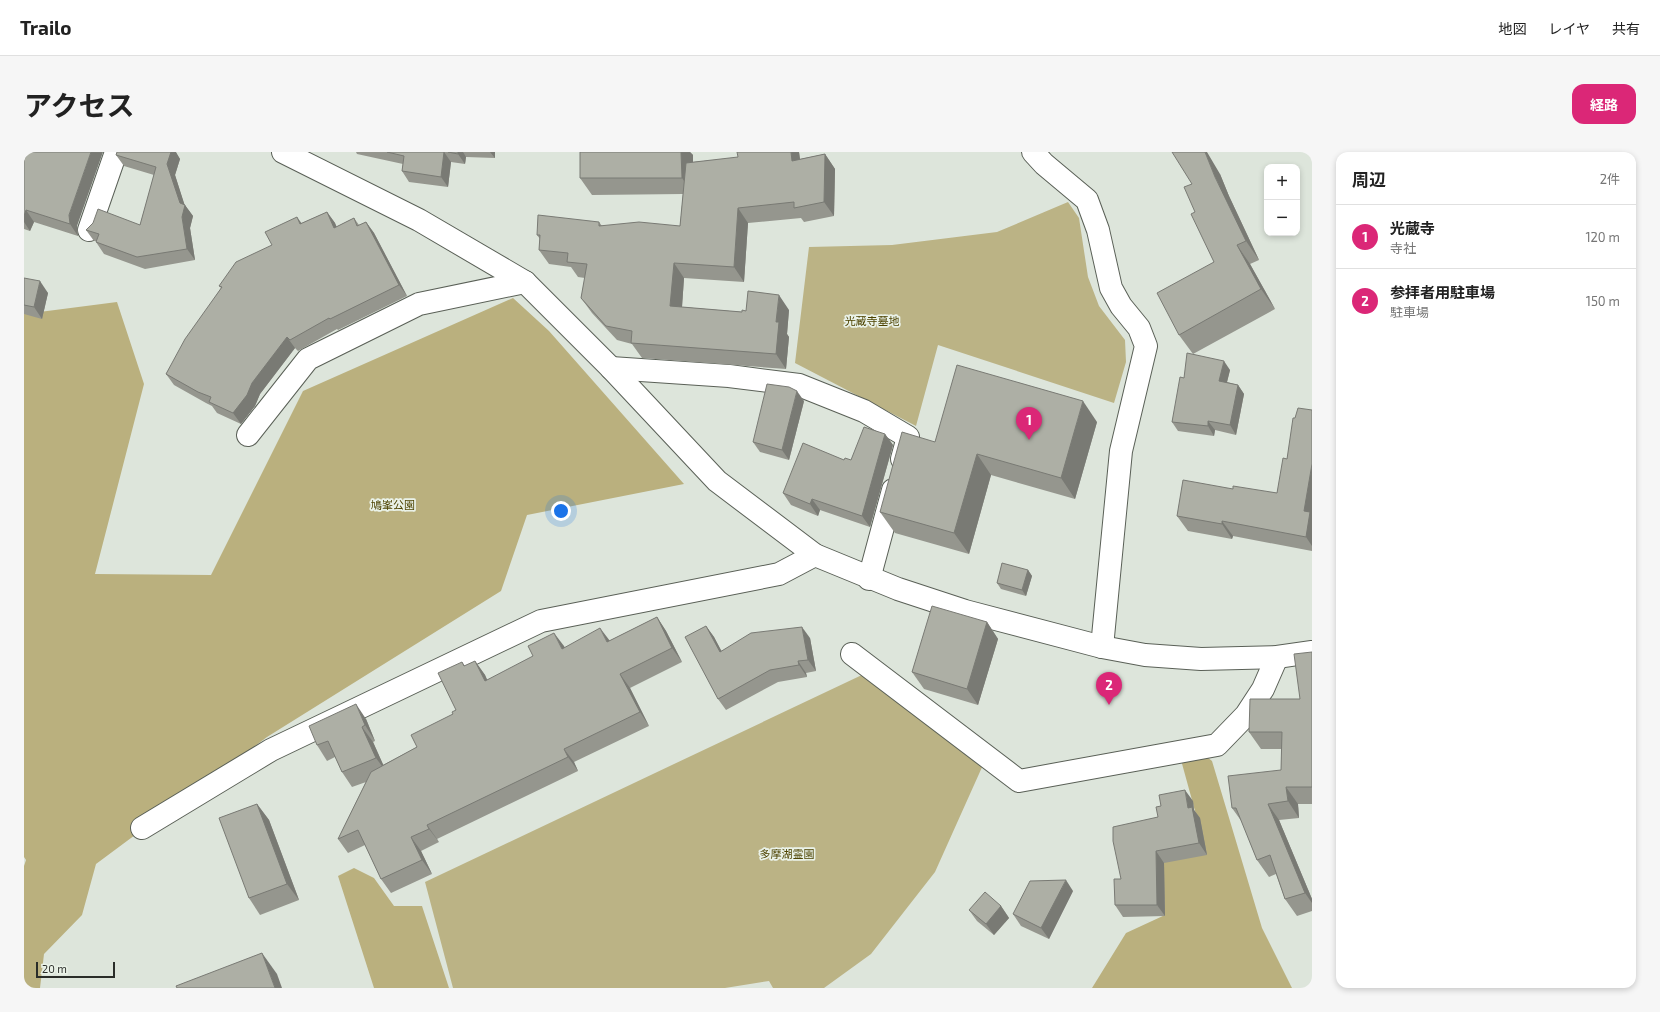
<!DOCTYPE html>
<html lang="ja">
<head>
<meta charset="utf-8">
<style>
	:root { --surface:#fff; --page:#f6f6f6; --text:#222; --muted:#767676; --line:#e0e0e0; --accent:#db2777 }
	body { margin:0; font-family:"Exo 2","Noto Sans JP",sans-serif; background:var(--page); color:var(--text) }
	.controls { position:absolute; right:12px; top:12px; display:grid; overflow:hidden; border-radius:8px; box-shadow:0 2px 6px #0003 }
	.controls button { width:36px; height:36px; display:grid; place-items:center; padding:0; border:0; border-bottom:1px solid var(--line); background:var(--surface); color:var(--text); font:20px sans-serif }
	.scale { position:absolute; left:12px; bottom:10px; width:79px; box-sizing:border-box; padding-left:4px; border:2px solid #2a2d29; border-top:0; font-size:11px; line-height:14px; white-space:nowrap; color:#2a2d29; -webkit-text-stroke:3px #eaf2e8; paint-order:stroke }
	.you { position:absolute; left:537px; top:359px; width:14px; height:14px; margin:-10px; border:3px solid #fff; border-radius:50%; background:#1a73e8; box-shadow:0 0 0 6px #1a73e833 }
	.badge { display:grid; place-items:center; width:26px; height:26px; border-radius:50%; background:var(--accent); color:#fff; font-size:13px; font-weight:700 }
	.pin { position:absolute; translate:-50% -33px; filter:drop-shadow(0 1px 2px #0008) }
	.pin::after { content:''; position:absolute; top:21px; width:14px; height:12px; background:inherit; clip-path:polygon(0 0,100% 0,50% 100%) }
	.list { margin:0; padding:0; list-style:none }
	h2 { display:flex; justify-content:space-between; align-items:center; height:52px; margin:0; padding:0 16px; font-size:17px }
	h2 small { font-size:13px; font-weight:400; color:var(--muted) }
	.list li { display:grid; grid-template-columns:26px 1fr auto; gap:12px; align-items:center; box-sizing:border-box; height:64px; padding:0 16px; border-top:1px solid var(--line) }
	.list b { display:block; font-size:15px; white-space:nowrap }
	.list p { margin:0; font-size:13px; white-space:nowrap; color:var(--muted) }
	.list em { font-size:13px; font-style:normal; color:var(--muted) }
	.map { position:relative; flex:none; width:1288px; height:836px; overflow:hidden; border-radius:12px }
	header { display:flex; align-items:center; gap:24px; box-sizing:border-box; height:56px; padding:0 20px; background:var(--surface); border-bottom:1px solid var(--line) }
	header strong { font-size:19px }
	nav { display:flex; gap:22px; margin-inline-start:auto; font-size:14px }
	.intro { display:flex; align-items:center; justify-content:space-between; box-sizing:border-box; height:96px; padding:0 24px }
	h1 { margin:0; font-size:28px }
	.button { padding:10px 18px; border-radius:12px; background:var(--accent); color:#fff; font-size:14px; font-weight:700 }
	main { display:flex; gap:24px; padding:0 24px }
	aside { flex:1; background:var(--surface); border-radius:12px; box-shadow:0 2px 6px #0003 }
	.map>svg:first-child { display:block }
	.green { fill:#bbb385 }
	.forest { fill:#bab07e }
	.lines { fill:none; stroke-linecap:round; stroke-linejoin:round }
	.minor-casing { stroke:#5a6057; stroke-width:24 }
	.tertiary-casing { stroke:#5a6057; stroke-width:24 }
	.minor { stroke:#fff; stroke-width:22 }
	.tertiary { stroke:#fff; stroke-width:22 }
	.wall { fill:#95968e }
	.shaded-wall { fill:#797a74 }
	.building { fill:#adafa5; stroke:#797a74 }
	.labels { text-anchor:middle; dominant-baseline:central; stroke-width:3.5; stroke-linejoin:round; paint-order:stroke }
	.park-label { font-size:11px; fill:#4d4300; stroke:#eaf2e8 }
</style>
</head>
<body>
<header>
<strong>Trailo</strong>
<nav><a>地図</a><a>レイヤ</a><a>共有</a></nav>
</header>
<div class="intro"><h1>アクセス</h1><a class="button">経路</a></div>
<main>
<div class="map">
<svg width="1288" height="836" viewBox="0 0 1288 836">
	<rect width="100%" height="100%" fill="#dde5db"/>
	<!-- green -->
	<g class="green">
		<path d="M 1044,50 L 1055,66 L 1064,125 L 1075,154 L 1101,188 L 1102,210 L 1090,251 L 914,193 L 892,274 L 771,211 L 785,95 L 868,93 L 973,80 Z"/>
		<path d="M 840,522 L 959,613 L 911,720 L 847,802 L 800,836 L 749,836 L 745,829 L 701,836 L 429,836 L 401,730 Z"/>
	</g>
	<!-- forest -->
	<g class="forest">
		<path d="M 489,146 L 525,179 L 660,332 L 503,363 L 477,439 L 243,585 L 72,712 L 58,763 L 20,802 L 16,836 L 0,836 L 0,714 L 2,708 L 0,705 L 0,162 L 93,150 L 120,232 L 71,422 L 187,423 L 279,239 Z"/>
		<path d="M 1178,601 L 1188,609 L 1238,776 L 1268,836 L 1068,836 L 1102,781 L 1141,763 L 1138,709 L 1182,699 L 1157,608 Z"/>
		<path d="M 330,716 L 350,726 L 370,754 L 398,754 L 425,836 L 350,836 L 314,724 Z"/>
	</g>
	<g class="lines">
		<defs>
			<g id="minor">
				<path d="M 1009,0 L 1020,12 L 1063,48 L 1074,78 L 1087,136 L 1097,154 L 1115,176 L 1122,194 L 1097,299 L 1078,495"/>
				<path d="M 65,78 L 92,0"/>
				<path d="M 587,216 L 705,224 L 775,233 L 840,259 L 884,285 L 878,307"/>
				<path d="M 224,283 L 284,207 L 395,152 L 501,130"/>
				<path d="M 845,427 L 869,338"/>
				<path d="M 828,502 L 995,629 L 1193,593 L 1222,563 L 1239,537 L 1253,505"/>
				<path d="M 118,676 L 247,598 L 517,469 L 755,422 L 791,403"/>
			</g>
			<path id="tertiary" d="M 259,0 L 395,68 L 501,130 L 587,216 L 693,329 L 791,403 L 874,437 L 941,459 L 1078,495 L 1121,503 L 1177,507 L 1253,505 L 1288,500"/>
		</defs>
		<!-- minor casing -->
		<use href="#minor" class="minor-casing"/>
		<!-- tertiary casing -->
		<use href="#tertiary" class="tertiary-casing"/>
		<!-- minor -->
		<use href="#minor" class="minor"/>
		<!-- tertiary -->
		<use href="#tertiary" class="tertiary"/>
	</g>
	<!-- wall -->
	<g class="wall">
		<path d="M 0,0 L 53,74 L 54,84 L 10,70 L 6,79 L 0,77 Z"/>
		<path d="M 151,0 L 156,7 L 151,23 L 160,52 L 169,64 L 166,76 L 171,108 L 121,117 L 80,102 L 72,90 L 72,89 L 70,89 L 62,78 L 116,73 L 130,23 L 100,14 L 92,3 Z"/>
		<path d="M 332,0 L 471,0 L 471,6 L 442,5 L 441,12 L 427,10 L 424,35 L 385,30 L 378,19 L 379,12 L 333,2 Z"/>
		<path d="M 556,0 L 666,0 L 669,3 L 669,10 L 775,0 L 776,7 L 801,2 L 811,17 L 810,64 L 780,70 L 777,66 L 724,71 L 720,130 L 660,126 L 658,155 L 718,160 L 722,159 L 765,158 L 763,182 L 765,185 L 762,217 L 618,206 L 608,192 L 593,188 L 568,161 L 557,146 L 561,126 L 554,125 L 547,115 L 525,112 L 515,98 L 516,87 L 513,83 L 575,70 L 578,74 L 656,74 L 659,42 L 568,43 L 556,26 Z"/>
		<path d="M 1196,22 L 1205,44 L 1235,108 L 1226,112 L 1251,157 L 1169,202 L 1206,218 L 1203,230 L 1214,233 L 1220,242 L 1212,283 L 1191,278 L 1190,284 L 1154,279 L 1148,270 L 1160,226 L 1169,202 L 1155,183 L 1190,110 Z"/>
		<path d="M 303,60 L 311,71 L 312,75 L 330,66 L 335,73 L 342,70 L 350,81 L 383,144 L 314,178 L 313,177 L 274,199 L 271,196 L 236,242 L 231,254 L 217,272 L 193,261 L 188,254 L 182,251 L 150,233 L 142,222 L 197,136 L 195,134 L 278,71 Z"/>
		<path d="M 0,126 L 24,141 L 18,167 L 0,162 Z"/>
		<path d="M 780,249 L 765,308 L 736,300 L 729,290 Z"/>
		<path d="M 1288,258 L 1288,399 L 1209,384 L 1208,387 L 1164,379 L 1153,364 L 1209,337 L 1253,341 L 1263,307 L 1271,266 Z"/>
		<path d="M 1073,270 L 1051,347 L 967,323 L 945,402 L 871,381 L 856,360 L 911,290 Z"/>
		<path d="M 861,282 L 869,293 L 846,375 L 796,358 L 794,364 L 767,353 L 759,341 L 820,308 L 827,308 Z"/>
		<path d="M 1004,418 L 1008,424 L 1002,444 L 977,437 L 973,431 Z"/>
		<path d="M 633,465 L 642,479 L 658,510 L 606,536 L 625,574 L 550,610 L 554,619 L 413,687 L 415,690 L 397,699 L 408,722 L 367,741 L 357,727 L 341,693 L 324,701 L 314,687 L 342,630 L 328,635 L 318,620 L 311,605 L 303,609 L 293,593 L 342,567 L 351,589 L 349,590 L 359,613 L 393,595 L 429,562 L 432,558 L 438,510 L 441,514 L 451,509 L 461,523 L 463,528 L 540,496 L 585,489 Z"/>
		<path d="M 963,470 L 974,487 L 954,553 L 900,537 L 888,520 Z"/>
		<path d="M 682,474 L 690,485 L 697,499 L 786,486 L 792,519 L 782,521 L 783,525 L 754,530 L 702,558 L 694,547 Z"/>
		<path d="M 1288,500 L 1288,652 L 1274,652 L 1275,666 L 1255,668 L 1288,747 L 1288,759 L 1273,764 L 1261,747 L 1252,722 L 1245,725 L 1233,708 L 1218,670 L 1208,656 L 1257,618 L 1258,597 L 1237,597 L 1225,580 L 1276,547 Z"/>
		<path d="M 1169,649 L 1170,658 L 1176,666 L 1183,703 L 1140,711 L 1141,764 L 1099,765 L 1091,753 L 1097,727 L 1134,665 Z"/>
		<path d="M 233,652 L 245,668 L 275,748 L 236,763 L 225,746 Z"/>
		<path d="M 1049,739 L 1025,787 L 997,774 L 989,762 Z"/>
		<path d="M 977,754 L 985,766 L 970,783 L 953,769 L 945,758 Z"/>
	</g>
	<!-- shaded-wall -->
	<g class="shaded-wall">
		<path d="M 67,0 L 79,0 L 53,74 L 54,84 L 46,72 L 45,63 Z"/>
		<path d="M 146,0 L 152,0 L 156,7 L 151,23 L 161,54 L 161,53 L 169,64 L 166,76 L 171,108 L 163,97 L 156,51 L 143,12 Z"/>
		<path d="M 420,0 L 427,10 L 424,35 L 417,25 Z"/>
		<path d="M 434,0 L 439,0 L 442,5 L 441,12 L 434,2 Z"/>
		<path d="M 466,0 L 471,0 L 471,6 Z"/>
		<path d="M 657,0 L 666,0 L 669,3 L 669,42 L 658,26 Z"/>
		<path d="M 767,0 L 775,0 L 778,23 L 768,9 Z"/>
		<path d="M 1181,0 L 1183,0 L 1196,22 L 1205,44 L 1235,108 L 1222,89 L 1191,25 Z"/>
		<path d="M 801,2 L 811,17 L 810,64 L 800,50 Z"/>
		<path d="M 714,56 L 724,71 L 720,130 L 710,115 Z"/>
		<path d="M 2,58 L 10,70 L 6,79 L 0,70 L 0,64 Z"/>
		<path d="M 303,60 L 311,71 L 318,87 L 310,76 Z"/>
		<path d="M 273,65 L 281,76 L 276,72 Z"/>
		<path d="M 342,70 L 350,81 L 383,144 L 375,133 Z"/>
		<path d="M 1213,93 L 1226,112 L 1251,157 L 1237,137 Z"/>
		<path d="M 650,111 L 660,126 L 657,169 L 646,154 Z"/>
		<path d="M 16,129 L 24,141 L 18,167 L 10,155 Z"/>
		<path d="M 755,143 L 765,158 L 763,182 L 765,185 L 762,217 L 752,202 L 752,170 Z"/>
		<path d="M 263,185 L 271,196 L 236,242 L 231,254 L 217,272 L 209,261 L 228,231 Z"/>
		<path d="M 1200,209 L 1206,218 L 1201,238 L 1195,229 Z"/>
		<path d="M 1214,233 L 1220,242 L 1212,283 L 1206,273 Z"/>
		<path d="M 773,239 L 780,249 L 765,308 L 758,298 Z"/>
		<path d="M 1059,249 L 1073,270 L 1051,347 L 1037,326 Z"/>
		<path d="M 1184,269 L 1191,278 L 1190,284 L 1184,274 Z"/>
		<path d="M 861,282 L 869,293 L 846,375 L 838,364 Z"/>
		<path d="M 953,302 L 967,323 L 945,402 L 930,381 Z"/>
		<path d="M 1288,312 L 1288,394 L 1282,385 L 1280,359 Z"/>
		<path d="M 788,347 L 796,358 L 794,364 L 786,352 Z"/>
		<path d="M 1198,369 L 1209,384 L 1208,387 L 1198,372 Z"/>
		<path d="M 1004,418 L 1008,424 L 1002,444 L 998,438 Z"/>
		<path d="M 633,465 L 642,479 L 658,510 L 648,496 Z"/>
		<path d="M 963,470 L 974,487 L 954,553 L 943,537 Z"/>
		<path d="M 682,474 L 690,485 L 704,511 L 696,500 Z"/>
		<path d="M 778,475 L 786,486 L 792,519 L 784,508 Z"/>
		<path d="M 576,476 L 586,489 L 583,490 Z"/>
		<path d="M 530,481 L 540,494 L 548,511 L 538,497 Z"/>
		<path d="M 451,509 L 461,523 L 470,543 L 461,529 Z"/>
		<path d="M 774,509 L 782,521 L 783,525 L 775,513 Z"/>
		<path d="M 596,522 L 606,536 L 625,574 L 616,560 Z"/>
		<path d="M 332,552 L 342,567 L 351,589 L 341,573 Z"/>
		<path d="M 338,575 L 349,590 L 363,621 L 352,606 Z"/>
		<path d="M 540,597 L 550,610 L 554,619 L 544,605 Z"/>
		<path d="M 1262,635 L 1274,652 L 1275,666 L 1264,649 Z"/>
		<path d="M 1161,638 L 1169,649 L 1170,658 L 1176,666 L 1183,703 L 1175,691 L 1164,656 Z"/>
		<path d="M 233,652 L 245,668 L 275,748 L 263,732 Z"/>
		<path d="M 1244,652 L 1255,668 L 1288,747 L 1288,751 L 1281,741 Z"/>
		<path d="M 403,673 L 413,687 L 415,690 L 405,677 Z"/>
		<path d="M 387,685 L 397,699 L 408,722 L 398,708 Z"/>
		<path d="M 1132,699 L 1140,711 L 1141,764 L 1133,753 Z"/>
		<path d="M 1042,728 L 1049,739 L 1025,787 L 1017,776 Z"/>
		<path d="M 977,754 L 985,766 L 970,783 L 962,772 Z"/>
		<path d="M 238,801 L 253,822 L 258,836 L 251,836 Z"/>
	</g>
	<!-- building -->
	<g class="building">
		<path d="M 0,0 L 67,0 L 45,63 L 46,72 L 2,58 L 0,64 Z"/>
		<path d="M 93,0 L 147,0 L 143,12 L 156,51 L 161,53 L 158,65 L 163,97 L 113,105 L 72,90 L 75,82 L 62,78 L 69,71 L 74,57 L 116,73 L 132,15 L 92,3 Z"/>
		<path d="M 363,0 L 420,0 L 417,25 L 378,19 L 380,4 Z"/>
		<path d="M 424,0 L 434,0 L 434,2 Z"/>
		<path d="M 556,0 L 657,0 L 658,26 L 556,26 Z"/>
		<path d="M 713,0 L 767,0 L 768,9 L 801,2 L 800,50 L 770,56 L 770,50 L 714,56 L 710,115 L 650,111 L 646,154 L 718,160 L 718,158 L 722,159 L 724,139 L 755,143 L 752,170 L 755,170 L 752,202 L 607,191 L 608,179 L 582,174 L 557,146 L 563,112 L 543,110 L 544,101 L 515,98 L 516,83 L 513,83 L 514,63 L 575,70 L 575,74 L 615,70 L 656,74 L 662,11 L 714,5 Z"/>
		<path d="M 1148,0 L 1181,0 L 1191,25 L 1222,89 L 1213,93 L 1237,137 L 1155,183 L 1133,141 L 1190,110 L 1167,62 L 1171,60 L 1160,35 L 1168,32 Z"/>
		<path d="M 303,60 L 310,76 L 330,66 L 333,74 L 342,70 L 375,133 L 306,167 L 305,166 L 266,188 L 263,185 L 228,231 L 223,243 L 209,261 L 185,250 L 187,245 L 174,240 L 142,222 L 161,187 L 198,135 L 195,134 L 212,110 L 248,93 L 241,80 L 273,65 L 276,72 Z"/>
		<path d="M 0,126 L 16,129 L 10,155 L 0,153 Z"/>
		<path d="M 1163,201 L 1200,209 L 1195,229 L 1214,233 L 1206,273 L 1184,269 L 1184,274 L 1148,270 L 1156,225 L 1160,226 Z"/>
		<path d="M 933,213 L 1059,249 L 1037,326 L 953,302 L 930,381 L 856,360 L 878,280 L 911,290 Z"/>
		<path d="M 743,232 L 765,235 L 773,239 L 758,298 L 729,290 Z"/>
		<path d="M 1274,256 L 1288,258 L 1288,312 L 1280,359 L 1286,360 L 1282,385 L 1198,369 L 1198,372 L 1153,364 L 1159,328 L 1209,337 L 1209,334 L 1253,341 L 1259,306 L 1263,307 L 1269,266 L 1271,266 Z"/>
		<path d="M 840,275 L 861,282 L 838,364 L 788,347 L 786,352 L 759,341 L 779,291 L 820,308 L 821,306 L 827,308 Z"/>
		<path d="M 978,411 L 1004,418 L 998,438 L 973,431 Z"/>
		<path d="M 908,454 L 963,470 L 943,537 L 888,520 Z"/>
		<path d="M 633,465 L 648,496 L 596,522 L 616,560 L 540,597 L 544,605 L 403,673 L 405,677 L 387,685 L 398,708 L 357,727 L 334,678 L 314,687 L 347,620 L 393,595 L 387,583 L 429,562 L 428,560 L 432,558 L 414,521 L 438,510 L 440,514 L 451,509 L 461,529 L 509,504 L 504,494 L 530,481 L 538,497 L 576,476 L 583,490 Z"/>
		<path d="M 682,474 L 696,500 L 727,481 L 778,475 L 784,508 L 774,509 L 775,513 L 746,518 L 694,547 L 661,485 Z"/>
		<path d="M 1288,500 L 1288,635 L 1262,635 L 1264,649 L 1244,652 L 1281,741 L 1261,747 L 1246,703 L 1233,708 L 1212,656 L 1208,656 L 1204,624 L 1257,618 L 1258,580 L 1225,580 L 1226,547 L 1276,547 L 1270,502 Z"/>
		<path d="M 332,552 L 341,573 L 338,575 L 352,606 L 318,620 L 304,589 L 293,593 L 285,574 Z"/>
		<path d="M 1161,638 L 1164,656 L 1168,655 L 1175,691 L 1132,699 L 1133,753 L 1091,753 L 1090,727 L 1097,727 L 1089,689 L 1089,675 L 1134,665 L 1132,655 L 1137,654 L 1135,643 Z"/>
		<path d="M 233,652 L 263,732 L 225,746 L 195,666 Z"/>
		<path d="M 1042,728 L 1017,776 L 989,762 L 1006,729 Z"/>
		<path d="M 961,740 L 977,754 L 962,772 L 945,758 Z"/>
		<path d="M 238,801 L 251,836 L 153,836 L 152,834 Z"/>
	</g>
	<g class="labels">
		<!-- park labels -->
		<g class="park-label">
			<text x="848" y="168">光蔵寺墓地</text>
			<text x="369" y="352">鳩峯公園</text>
			<text x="763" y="701">多摩湖霊園</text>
		</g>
	</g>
</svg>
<div class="controls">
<button>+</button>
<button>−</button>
</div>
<div class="scale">20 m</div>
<div class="you"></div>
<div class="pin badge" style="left:1005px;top:288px">1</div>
<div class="pin badge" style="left:1085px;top:553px">2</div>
</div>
<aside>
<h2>周辺<small>2件</small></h2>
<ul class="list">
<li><span class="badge">1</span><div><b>光蔵寺</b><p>寺社</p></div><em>120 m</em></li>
<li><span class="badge">2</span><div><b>参拝者用駐車場</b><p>駐車場</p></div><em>150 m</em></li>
</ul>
</aside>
</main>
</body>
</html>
